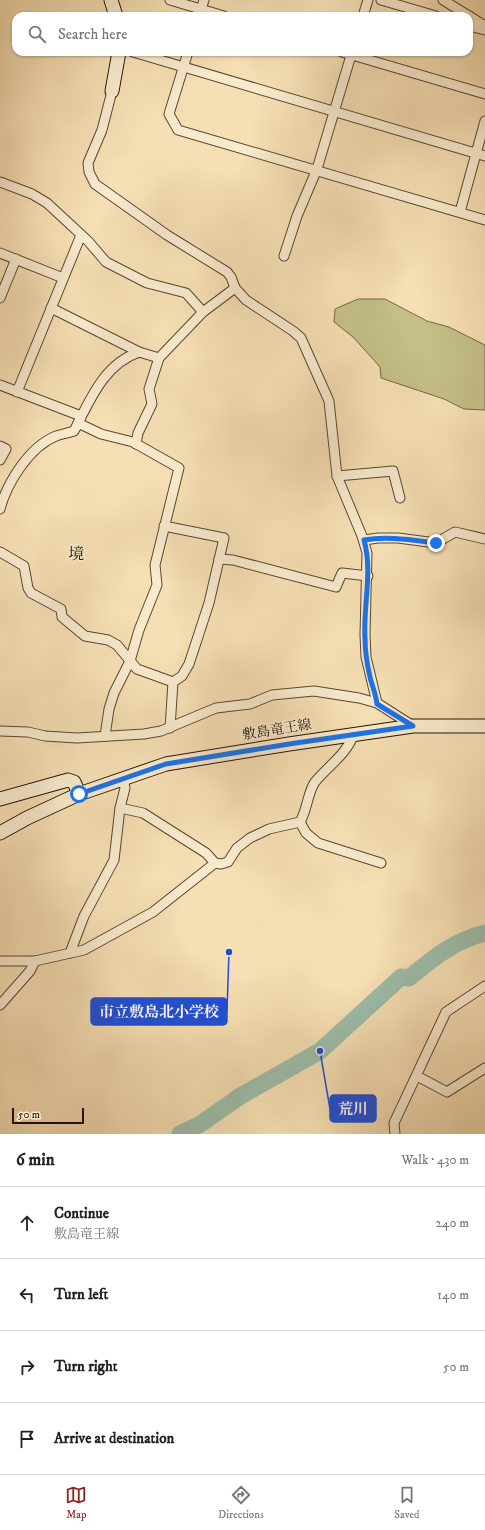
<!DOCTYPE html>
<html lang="en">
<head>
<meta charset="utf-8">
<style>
	:root { --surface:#fff; --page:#f2f2f2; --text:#222; --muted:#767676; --line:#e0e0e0; --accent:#8f2418 }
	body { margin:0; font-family:"IM FELL DW Pica","Noto Serif JP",serif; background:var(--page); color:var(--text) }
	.scale { position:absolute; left:12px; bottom:10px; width:72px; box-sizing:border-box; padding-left:4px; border:2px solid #261301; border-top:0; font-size:11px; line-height:14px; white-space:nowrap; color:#261301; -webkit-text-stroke:3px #f9eace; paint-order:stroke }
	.stop { position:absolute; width:12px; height:12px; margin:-9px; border:3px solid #1a73e8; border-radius:50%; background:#fff }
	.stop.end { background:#1a73e8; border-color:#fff; box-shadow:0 1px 4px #0008 }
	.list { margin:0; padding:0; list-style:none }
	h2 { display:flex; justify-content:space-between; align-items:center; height:52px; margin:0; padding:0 16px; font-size:17px }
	h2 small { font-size:13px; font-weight:400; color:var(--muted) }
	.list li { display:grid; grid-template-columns:26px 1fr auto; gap:12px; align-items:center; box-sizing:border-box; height:72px; padding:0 16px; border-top:1px solid var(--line) }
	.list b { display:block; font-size:15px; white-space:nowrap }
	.list p { margin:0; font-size:13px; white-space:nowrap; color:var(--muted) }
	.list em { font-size:13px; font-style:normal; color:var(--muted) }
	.icon { flex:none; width:22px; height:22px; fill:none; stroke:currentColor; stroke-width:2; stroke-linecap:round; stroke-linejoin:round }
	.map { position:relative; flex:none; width:485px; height:1134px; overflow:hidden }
	.search { position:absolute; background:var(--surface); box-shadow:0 1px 3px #0004; left:12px; right:12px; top:12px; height:44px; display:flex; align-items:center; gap:10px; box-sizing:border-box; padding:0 14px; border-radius:12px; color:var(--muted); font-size:15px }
	.sheet { height:340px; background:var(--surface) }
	nav { display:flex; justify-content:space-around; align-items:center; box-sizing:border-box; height:56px; border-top:1px solid var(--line); background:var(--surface); font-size:11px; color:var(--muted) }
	nav a { display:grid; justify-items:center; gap:2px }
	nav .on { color:var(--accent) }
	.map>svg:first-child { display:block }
	.green { fill:#c4bf87; stroke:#756944 }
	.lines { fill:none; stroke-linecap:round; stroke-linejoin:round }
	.river { stroke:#9dbdaa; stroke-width:17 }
	.street-casing { stroke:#5a462e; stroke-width:11 }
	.secondary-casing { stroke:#261301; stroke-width:15 }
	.street { stroke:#f9eace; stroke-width:9 }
	.secondary { stroke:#f9eace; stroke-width:13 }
	.route { stroke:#1a73e8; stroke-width:5 }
	.labels { text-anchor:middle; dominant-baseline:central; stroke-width:3; stroke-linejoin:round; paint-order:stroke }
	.street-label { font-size:14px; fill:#261301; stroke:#f9eace }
	.quarter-label { font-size:16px; fill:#261301; stroke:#f9eace }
	.leader { fill:none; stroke:#1d4ed8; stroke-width:1.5 }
	.callout-dot { fill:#1d4ed8; stroke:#f9eace; stroke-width:1.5 }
	.callout { fill:#1d4ed8; stroke:#1d4ed8; stroke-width:1.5 }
	.callout-label { font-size:15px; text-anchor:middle; font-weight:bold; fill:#fff }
</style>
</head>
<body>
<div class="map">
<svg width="485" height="1134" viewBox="0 0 485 1134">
	<rect width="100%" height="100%" fill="#f6dfb4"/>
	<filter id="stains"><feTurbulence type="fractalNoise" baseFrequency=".005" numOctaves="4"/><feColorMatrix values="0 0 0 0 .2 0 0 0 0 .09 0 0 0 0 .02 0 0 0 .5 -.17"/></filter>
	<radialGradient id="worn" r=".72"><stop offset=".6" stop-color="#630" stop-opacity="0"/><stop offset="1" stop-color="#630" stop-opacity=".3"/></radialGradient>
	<!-- green -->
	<path class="green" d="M 358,299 L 385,299 L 427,321 L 449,327 L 485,345 L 485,410 L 464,409 L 444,399 L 381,378 L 380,367 L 353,337 L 334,322 L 335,309 Z"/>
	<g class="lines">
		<!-- river -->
		<path class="river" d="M 180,1134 L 199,1125 L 239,1097 L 320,1051 L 401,977 L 409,978 C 432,959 455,940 485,933"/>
		<defs>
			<g id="street">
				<path d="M 170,0 L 224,16"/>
				<path d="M 381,0 L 436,16"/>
				<path d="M 443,0 L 469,16"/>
				<path d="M 199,16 L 204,0"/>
				<path d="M 363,16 L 368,0"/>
				<path d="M 469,16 L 485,26"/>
				<path d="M 469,26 L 485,30"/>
				<path d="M 133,52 L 485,156"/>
				<path d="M 188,52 L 169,114 L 178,130 L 485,220"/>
				<path d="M 342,52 L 485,94"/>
				<path d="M 112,91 L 102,130 L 88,163 L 89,172 L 95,184 L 167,235 L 227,272 L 231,277 L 235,288 L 246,300 L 293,331 L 301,338 L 329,401 L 337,476 L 362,536 L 367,553 L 365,635 L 366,657 L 377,703"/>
				<path d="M 0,182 L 32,194 L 47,203 L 88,241 L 106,262 L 147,283 L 186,293 L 203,312"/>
				<path d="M 460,212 L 485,121"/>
				<path d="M 0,253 L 63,278"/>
				<path d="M 284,256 L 297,216 L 317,169 L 352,52"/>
				<path d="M 0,298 L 16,259"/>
				<path d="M 51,308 L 139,352"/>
				<path d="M 0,385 L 81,416"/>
				<path d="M 17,392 L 81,235"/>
				<path d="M 78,423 L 101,434 L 133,442 L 179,468 L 155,565 L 157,585 L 139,630 L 130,661 L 114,693 L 109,709 L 105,736"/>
				<path d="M 136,444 L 138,433 L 152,404 L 149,389 L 159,358"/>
				<path d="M 0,446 L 6,449 L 0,460"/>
				<path d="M 337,476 L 393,471 L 400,498"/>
				<path d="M 0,509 C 7,483 29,447 56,436 C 62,434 68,433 74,431 C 90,400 104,364 139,352 L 159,358 L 203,312 L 235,288"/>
				<path d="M 164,526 L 224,538 L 209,603 L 189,664 L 182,676 L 173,682 L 170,728"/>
				<path d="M 364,540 L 378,538 L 398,538 L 436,543 L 455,532 L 485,539"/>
				<path d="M 0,552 L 24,566 L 28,588 L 31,593 L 61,609 L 62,617 L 85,636 L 108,640 L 117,645 L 137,669 L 173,682"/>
				<path d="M 219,559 L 233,560 L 336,587 L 342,573 L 368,576"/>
				<path d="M 0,731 L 28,732 L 45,736 L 77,738 L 144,734 L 161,731 L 216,708 L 250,704 L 272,695 L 314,691 L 359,698 L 377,703 L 413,726"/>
				<path d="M 120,808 L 143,813 L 206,853 L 215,863 L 221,864 L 228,862 L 237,848 L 250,838 L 269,829 L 300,822 C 307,811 308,791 315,782 C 329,765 346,755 354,734"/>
				<path d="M 300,822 L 306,833 L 318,843 L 381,863"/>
				<path d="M 70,953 L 84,916 L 114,860 L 120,808 L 125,788 L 123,778"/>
				<path d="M 0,961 L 35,961 L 84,950 L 153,912 L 215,863"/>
				<path d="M 0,1005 L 30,971 L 35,961"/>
				<path d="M 417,1076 L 447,1092 L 485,1068"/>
				<path d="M 395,1134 L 394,1123 L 446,1012 L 485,986"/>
			</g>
			<g id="secondary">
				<path d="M 111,0 L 116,16"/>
				<path d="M 112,91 L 119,52"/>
				<path d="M 0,799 L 68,780 L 74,782 L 79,794 L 166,764 L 289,744 L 413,726 L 485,726"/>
				<path d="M 0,833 L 27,818 L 79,794"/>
			</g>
		</defs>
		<!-- street casing -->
		<use href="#street" class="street-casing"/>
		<!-- secondary casing -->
		<use href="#secondary" class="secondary-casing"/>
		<!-- street -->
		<use href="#street" class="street"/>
		<!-- secondary -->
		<use href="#secondary" class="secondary"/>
	</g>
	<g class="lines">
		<!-- route -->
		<path class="route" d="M 79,794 L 166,764 L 289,744 L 413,726 L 377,704 C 376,694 372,686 370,677 C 367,664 365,651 365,638 C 363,605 373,572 364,540 C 388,536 411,540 436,543"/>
	</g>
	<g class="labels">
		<!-- street labels -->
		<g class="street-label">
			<text transform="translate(277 730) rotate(-9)">敷島竜王線</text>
		</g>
		<!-- quarter labels -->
		<g class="quarter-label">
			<text x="76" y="554">境</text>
		</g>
	</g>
	<!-- callouts -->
	<path class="leader" d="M229 952L227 1011M320 1051L330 1109"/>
	<g class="callout-dot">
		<circle cx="229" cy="952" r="4"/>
		<circle cx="320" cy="1051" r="4"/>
	</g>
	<g class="callout">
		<rect x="91" y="998" width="136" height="27" rx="4"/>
		<rect x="330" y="1095" width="46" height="27" rx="4"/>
	</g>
	<g class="callout-label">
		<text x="159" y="1017">市立敷島北小学校</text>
		<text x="353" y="1114">荒川</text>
	</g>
	<rect width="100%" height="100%" filter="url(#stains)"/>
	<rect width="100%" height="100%" fill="url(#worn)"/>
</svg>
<div class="scale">50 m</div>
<div class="stop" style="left:79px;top:794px"></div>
<div class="stop end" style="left:436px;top:543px"></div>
<div class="search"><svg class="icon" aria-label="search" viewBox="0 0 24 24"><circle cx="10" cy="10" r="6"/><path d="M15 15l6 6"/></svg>Search here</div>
</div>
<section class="sheet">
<h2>6 min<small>Walk · 430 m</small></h2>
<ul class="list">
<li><svg class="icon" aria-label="ahead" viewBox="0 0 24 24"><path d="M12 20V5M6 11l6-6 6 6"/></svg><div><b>Continue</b><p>敷島竜王線</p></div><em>240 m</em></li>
<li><svg class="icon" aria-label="left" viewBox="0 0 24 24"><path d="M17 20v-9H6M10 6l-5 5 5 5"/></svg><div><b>Turn left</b></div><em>140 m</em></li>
<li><svg class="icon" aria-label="right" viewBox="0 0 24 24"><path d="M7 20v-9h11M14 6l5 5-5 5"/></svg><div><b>Turn right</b></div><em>50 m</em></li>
<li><svg class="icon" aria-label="arrive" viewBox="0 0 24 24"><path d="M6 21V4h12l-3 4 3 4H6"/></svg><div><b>Arrive at destination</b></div></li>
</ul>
</section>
<nav>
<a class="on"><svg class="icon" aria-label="map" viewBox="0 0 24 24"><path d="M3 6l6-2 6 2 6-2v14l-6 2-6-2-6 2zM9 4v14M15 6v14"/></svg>Map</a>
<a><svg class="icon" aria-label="directions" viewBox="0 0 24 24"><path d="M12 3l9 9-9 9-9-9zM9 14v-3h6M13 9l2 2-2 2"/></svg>Directions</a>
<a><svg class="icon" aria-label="saved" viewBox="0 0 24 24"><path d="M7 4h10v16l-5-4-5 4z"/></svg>Saved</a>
</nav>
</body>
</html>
